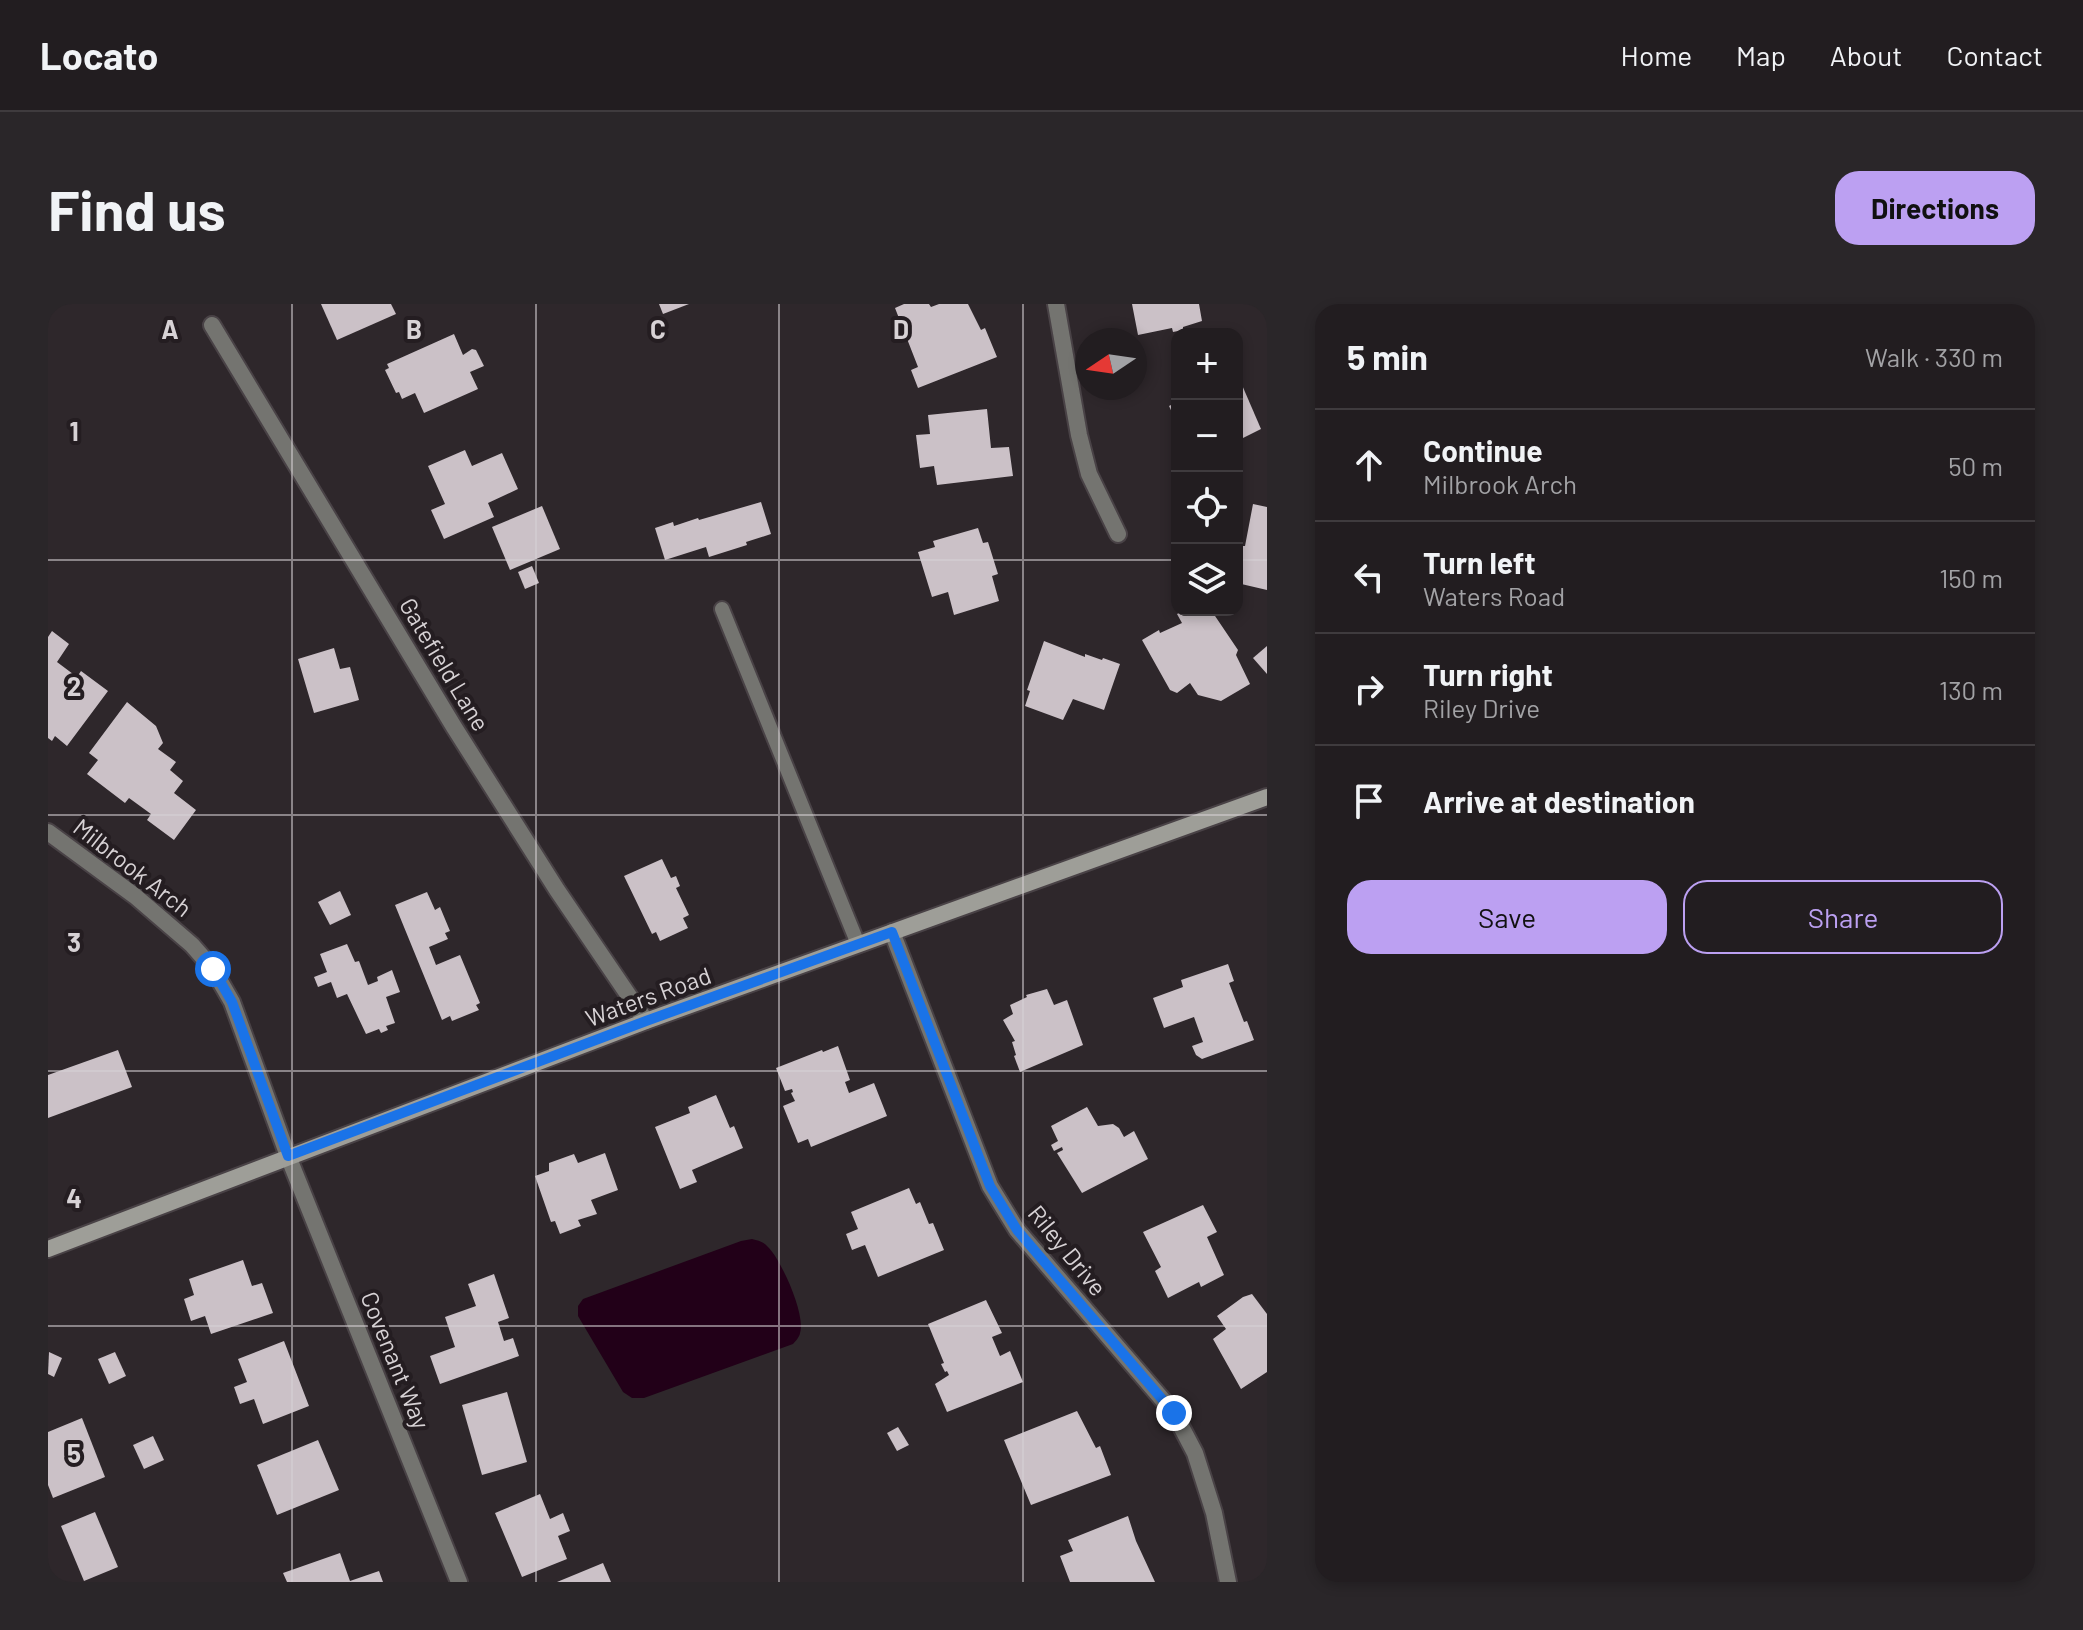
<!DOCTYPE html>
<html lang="en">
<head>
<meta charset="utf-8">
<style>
	:root { --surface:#221d20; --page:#2a2629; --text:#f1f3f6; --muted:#a2a2a5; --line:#3f3b3e; --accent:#bca0f2 }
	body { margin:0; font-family:Barlow,sans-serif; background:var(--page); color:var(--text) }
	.controls { position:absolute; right:24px; top:24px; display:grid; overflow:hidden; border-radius:16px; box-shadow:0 4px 12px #0003 }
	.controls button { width:72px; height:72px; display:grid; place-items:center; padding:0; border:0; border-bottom:2px solid var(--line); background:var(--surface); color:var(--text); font:40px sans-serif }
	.compass { position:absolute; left:1027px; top:24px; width:72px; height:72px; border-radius:50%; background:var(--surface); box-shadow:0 4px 12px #0003; rotate:257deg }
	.stop { position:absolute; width:24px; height:24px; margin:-18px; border:6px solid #1a73e8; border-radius:50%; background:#fff }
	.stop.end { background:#1a73e8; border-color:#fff; box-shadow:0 2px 8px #0008 }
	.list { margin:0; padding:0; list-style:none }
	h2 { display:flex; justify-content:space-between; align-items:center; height:104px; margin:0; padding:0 32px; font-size:34px }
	h2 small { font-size:26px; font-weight:400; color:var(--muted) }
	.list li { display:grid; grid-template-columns:52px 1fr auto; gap:24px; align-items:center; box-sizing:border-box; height:112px; padding:0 32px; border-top:2px solid var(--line) }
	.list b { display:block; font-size:30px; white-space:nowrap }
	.list p { margin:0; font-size:26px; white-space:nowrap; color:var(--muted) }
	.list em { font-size:26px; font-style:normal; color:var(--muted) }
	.actions { display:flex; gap:16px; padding:24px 32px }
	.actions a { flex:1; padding:18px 0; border:2px solid var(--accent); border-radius:24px; text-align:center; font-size:28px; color:var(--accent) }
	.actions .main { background:var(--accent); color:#111 }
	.icon { flex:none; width:44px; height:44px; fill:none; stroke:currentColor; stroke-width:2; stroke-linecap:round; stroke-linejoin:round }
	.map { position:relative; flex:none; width:1219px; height:1278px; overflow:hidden; border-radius:24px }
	header { display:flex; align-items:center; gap:48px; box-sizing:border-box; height:112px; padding:0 40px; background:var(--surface); border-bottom:2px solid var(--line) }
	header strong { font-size:38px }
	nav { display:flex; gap:44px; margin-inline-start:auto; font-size:28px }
	.intro { display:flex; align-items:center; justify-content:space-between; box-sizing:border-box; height:192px; padding:0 48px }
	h1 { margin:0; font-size:56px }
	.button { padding:20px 36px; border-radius:24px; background:var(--accent); color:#111; font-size:28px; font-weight:700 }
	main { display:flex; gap:48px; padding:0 48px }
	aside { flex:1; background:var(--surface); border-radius:24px; box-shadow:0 4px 12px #0003 }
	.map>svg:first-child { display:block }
	.water { fill:#220018 }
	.building { fill:#cbc1c7 }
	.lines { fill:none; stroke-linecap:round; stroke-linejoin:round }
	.lane-casing { stroke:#494246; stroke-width:18 }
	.street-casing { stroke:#494246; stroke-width:20 }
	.secondary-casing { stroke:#494246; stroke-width:20 }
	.lane { stroke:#747470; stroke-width:14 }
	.street { stroke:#747470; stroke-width:16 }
	.secondary { stroke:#9e9e98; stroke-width:16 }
	.route { stroke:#1a73e8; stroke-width:10 }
	.grid { fill:none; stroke:#d7d2d5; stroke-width:2; stroke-opacity:0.55 }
	.labels { text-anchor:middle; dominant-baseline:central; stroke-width:8; stroke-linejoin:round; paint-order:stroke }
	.street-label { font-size:24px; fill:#d7d2d5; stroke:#241d21 }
	.grid-label { font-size:26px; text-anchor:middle; font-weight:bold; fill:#d7d2d5; stroke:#241d21; stroke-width:8; stroke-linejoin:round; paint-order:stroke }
</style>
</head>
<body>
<header>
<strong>Locato</strong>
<nav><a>Home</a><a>Map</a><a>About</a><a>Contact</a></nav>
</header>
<div class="intro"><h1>Find us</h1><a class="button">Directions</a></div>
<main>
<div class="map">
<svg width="1219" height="1278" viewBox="0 0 1219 1278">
	<rect width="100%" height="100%" fill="#2e272b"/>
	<!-- water -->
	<path class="water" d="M 704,935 C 712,937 716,938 721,944 C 734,958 758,1011 752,1029 C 752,1032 747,1038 745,1040 L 596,1094 L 584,1094 L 575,1088 L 530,1012 L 530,1002 L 535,995 L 693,937 Z"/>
	<!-- building -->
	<g class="building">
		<path d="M 273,0 L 343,0 L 348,10 L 289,36 Z"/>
		<path d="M 611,0 L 641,0 L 615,10 Z"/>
		<path d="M 856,0 L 881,0 L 883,3 L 891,0 L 920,0 L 933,26 L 937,24 L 949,53 L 870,84 L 863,66 L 870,63 L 847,4 Z"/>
		<path d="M 1084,0 L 1151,0 L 1154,17 L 1135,23 L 1135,26 L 1125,28 L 1124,24 L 1090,31 Z"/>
		<path d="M 406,30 L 415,51 L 424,45 L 428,46 L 436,62 L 422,68 L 430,85 L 376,109 L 367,89 L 354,95 L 351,88 L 348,89 L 337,66 L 341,64 L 339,60 Z"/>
		<path d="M 1194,81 L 1213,125 L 1189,137 L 1189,83 Z"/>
		<path d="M 1129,98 L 1129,119 L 1121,102 Z"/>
		<path d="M 939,105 L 943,144 L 961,143 L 965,172 L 889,181 L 886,162 L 872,164 L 868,131 L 882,130 L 880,111 Z"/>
		<path d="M 417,146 L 424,162 L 454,149 L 470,185 L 440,199 L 446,213 L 396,235 L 383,206 L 397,200 L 380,162 Z"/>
		<path d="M 713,198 L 723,230 L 698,238 L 699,241 L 661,253 L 658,243 L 617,256 L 607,224 L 625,218 L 626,222 L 650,214 L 651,216 Z"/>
		<path d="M 1205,200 L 1219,203 L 1219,286 L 1189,279 L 1190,261 L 1194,242 L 1197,242 Z"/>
		<path d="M 494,202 L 512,245 L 462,266 L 444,223 Z"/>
		<path d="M 930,224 L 935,239 L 940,238 L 950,270 L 944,272 L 951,297 L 906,311 L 900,288 L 884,293 L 870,248 L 887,243 L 885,237 Z"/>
		<path d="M 484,262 L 491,279 L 477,285 L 470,268 Z"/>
		<path d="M 1137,306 L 1163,306 L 1190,346 L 1188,351 L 1202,380 L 1173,397 L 1150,391 L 1142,379 L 1129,389 L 1122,386 L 1094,336 L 1111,326 L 1112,329 L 1134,319 L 1129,310 Z"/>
		<path d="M 4,327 L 21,340 L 9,358 L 29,373 L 33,367 L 60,387 L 19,442 L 7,432 L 4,437 L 0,434 L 0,333 Z"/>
		<path d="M 996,337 L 1037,353 L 1037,350 L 1054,356 L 1055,354 L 1072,360 L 1056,406 L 1025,395 L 1015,416 L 977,402 L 982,387 L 979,386 Z"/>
		<path d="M 1219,342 L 1219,370 L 1205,354 Z"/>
		<path d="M 286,344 L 292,365 L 302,363 L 311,396 L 266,409 L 250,355 Z"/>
		<path d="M 79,398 L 108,422 L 115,439 L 110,445 L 128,458 L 122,466 L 135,477 L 126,489 L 148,506 L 126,536 L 99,516 L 103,510 L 81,494 L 77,499 L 39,470 L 50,456 L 41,449 Z"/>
		<path d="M 614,555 L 623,574 L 628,572 L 632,582 L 628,584 L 641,611 L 635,614 L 640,624 L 612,637 L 608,628 L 604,630 L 576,572 Z"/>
		<path d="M 292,587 L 303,611 L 282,621 L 270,598 Z"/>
		<path d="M 379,588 L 387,606 L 392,603 L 402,627 L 397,629 L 400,635 L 381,643 L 388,661 L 412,651 L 432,699 L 428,701 L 431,706 L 404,717 L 402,712 L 394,716 L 347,601 Z"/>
		<path d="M 299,640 L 307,658 L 311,657 L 320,681 L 330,677 L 329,673 L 344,666 L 352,688 L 338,693 L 347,719 L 338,722 L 340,726 L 333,729 L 331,725 L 318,730 L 299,690 L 289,694 L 283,678 L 270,683 L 266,673 L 279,668 L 272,650 Z"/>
		<path d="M 1180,660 L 1186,677 L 1181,679 L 1196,718 L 1199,717 L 1206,736 L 1154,755 L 1148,751 L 1144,742 L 1155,738 L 1146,713 L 1116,724 L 1105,694 L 1135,683 L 1133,676 Z"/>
		<path d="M 999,685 L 1006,701 L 1019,696 L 1035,741 L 972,768 L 966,752 L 968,751 L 964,738 L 967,737 L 955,716 L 965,710 L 962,701 L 979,693 L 978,691 Z"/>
		<path d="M 790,742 L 802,776 L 797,778 L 801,789 L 826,779 L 839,812 L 763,843 L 760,835 L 750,839 L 735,802 L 747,797 L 743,789 L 745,788 L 744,785 L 737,787 L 728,764 L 774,746 L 775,748 Z"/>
		<path d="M 70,746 L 84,783 L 0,814 L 0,771 Z"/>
		<path d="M 668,791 L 682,824 L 686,822 L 695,844 L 644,866 L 649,878 L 632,885 L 607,823 L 642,809 L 640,803 Z"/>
		<path d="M 1039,803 L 1050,822 L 1065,820 L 1071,824 L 1076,833 L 1086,827 L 1100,855 L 1034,889 L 1009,849 L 1015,846 L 1014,843 L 1006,847 L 1003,841 L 1010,837 L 1003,822 Z"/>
		<path d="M 557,849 L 570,886 L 543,896 L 549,910 L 530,916 L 533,922 L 512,930 L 507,917 L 503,918 L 487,872 L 501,867 L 501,859 L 526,850 L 530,859 Z"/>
		<path d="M 861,884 L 868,900 L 872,898 L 881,920 L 885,919 L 896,946 L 830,973 L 817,941 L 804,946 L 798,930 L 810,925 L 803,908 Z"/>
		<path d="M 1155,901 L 1169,928 L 1159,933 L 1176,971 L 1153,983 L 1151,978 L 1120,994 L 1107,967 L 1113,963 L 1095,928 Z"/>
		<path d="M 195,956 L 204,982 L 214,979 L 225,1009 L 163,1030 L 157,1012 L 143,1017 L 136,995 L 146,991 L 141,975 Z"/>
		<path d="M 446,970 L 461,1014 L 450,1018 L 456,1037 L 465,1034 L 471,1052 L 392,1080 L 382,1052 L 407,1043 L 397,1013 L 428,1002 L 420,980 Z"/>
		<path d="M 1204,990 L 1219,1010 L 1219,1068 L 1193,1085 L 1165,1035 L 1178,1025 L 1169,1012 L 1195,993 Z"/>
		<path d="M 938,996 L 954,1029 L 944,1033 L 952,1052 L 962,1047 L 975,1078 L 899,1108 L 887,1080 L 901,1071 L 899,1067 L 897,1068 L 893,1060 L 896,1059 L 880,1020 Z"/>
		<path d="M 236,1037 L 261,1102 L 215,1120 L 206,1095 L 192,1100 L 186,1083 L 199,1078 L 190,1055 Z"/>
		<path d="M 1,1048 L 14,1054 L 6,1073 L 0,1070 Z"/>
		<path d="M 67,1048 L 78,1072 L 61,1080 L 50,1055 Z"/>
		<path d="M 459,1088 L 479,1158 L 434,1171 L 414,1101 Z"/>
		<path d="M 1029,1107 L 1048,1144 L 1052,1142 L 1063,1171 L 983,1201 L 956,1136 Z"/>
		<path d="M 34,1114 L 57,1173 L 5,1194 L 0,1181 L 0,1128 Z"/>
		<path d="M 850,1123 L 861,1141 L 849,1147 L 839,1129 Z"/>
		<path d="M 105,1132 L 116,1156 L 96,1165 L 85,1141 Z"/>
		<path d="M 270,1136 L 291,1186 L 229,1211 L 209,1161 Z"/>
		<path d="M 492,1190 L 502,1215 L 515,1209 L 522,1227 L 510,1232 L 519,1255 L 474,1273 L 447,1209 Z"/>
		<path d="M 47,1208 L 70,1263 L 36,1277 L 13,1222 Z"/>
		<path d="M 1080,1212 L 1088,1237 L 1107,1278 L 1022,1278 L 1012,1252 L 1025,1247 L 1020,1236 Z"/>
		<path d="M 292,1249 L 302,1277 L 331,1267 L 335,1278 L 239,1278 L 235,1269 Z"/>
		<path d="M 555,1259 L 563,1278 L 509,1278 Z"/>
	</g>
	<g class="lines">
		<defs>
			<path id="lane" d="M 674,305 L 810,640"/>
			<g id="street">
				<path d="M 1008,0 L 1031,131 L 1041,170 L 1070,230"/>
				<path d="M 164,21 L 406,423 L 509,586 L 598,717"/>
				<path d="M 0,528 L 87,592 L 144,641 L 165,665 L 184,698 L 240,852 L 411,1278"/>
				<path d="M 844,628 L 942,882 L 969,926 L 1126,1109 L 1147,1149 L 1166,1209 L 1180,1278"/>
			</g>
			<path id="secondary" d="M 0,945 L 598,717 L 1219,493"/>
		</defs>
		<!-- lane casing -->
		<use href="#lane" class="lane-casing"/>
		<!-- street casing -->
		<use href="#street" class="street-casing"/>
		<!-- secondary casing -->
		<use href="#secondary" class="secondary-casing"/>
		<!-- lane -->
		<use href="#lane" class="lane"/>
		<!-- street -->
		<use href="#street" class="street"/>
		<!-- secondary -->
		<use href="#secondary" class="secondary"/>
	</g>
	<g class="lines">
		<!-- route -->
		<path class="route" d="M 165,665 L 184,698 L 240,852 L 598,717 L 844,628 L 942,882 L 969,926 L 1126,1109"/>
	</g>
	<!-- grid -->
	<path class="grid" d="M 244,0 L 244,1278M 488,0 L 488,1278M 731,0 L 731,1278M 975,0 L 975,1278M 0,256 L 1129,256M 1189,256 L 1219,256M 0,511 L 1219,511M 0,767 L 1219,767M 0,1022 L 1219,1022"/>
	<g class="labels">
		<!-- street labels -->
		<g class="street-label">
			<text transform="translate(397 360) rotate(59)">Gatefield Lane</text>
			<text transform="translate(85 563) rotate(38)">Milbrook Arch</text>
			<text transform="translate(600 692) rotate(-20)">Waters Road</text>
			<text transform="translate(1020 946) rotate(51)">Riley Drive</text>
			<text transform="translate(348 1056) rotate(68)">Covenant Way</text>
		</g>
	</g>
	<g class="grid-label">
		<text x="122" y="35">A</text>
		<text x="366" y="35">B</text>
		<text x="610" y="35">C</text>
		<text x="853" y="35">D</text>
		<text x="26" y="137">1</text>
		<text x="26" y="392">2</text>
		<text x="26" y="648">3</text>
		<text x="26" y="904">4</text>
		<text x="26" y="1159">5</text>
	</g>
</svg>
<div class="controls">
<button>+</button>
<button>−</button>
<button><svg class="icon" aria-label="locate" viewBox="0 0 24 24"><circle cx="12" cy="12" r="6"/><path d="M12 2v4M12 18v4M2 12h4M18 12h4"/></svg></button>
<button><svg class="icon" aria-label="layers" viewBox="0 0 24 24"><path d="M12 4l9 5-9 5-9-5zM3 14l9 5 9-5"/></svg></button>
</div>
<svg class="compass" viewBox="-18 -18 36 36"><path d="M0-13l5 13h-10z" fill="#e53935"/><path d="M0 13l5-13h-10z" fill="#a2a2a5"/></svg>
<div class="stop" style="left:165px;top:665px"></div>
<div class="stop end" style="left:1126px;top:1109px"></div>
</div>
<aside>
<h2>5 min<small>Walk · 330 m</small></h2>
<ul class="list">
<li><svg class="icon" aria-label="ahead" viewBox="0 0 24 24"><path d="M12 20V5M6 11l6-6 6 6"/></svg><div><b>Continue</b><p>Milbrook Arch</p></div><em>50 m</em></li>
<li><svg class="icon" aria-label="left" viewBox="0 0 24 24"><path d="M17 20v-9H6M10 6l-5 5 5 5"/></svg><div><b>Turn left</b><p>Waters Road</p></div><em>150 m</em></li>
<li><svg class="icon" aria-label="right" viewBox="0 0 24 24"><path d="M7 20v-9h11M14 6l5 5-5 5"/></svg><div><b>Turn right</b><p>Riley Drive</p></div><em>130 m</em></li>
<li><svg class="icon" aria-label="arrive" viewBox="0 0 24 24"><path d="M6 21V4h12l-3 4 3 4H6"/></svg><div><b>Arrive at destination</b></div></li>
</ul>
<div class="actions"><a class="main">Save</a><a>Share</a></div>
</aside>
</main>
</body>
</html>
